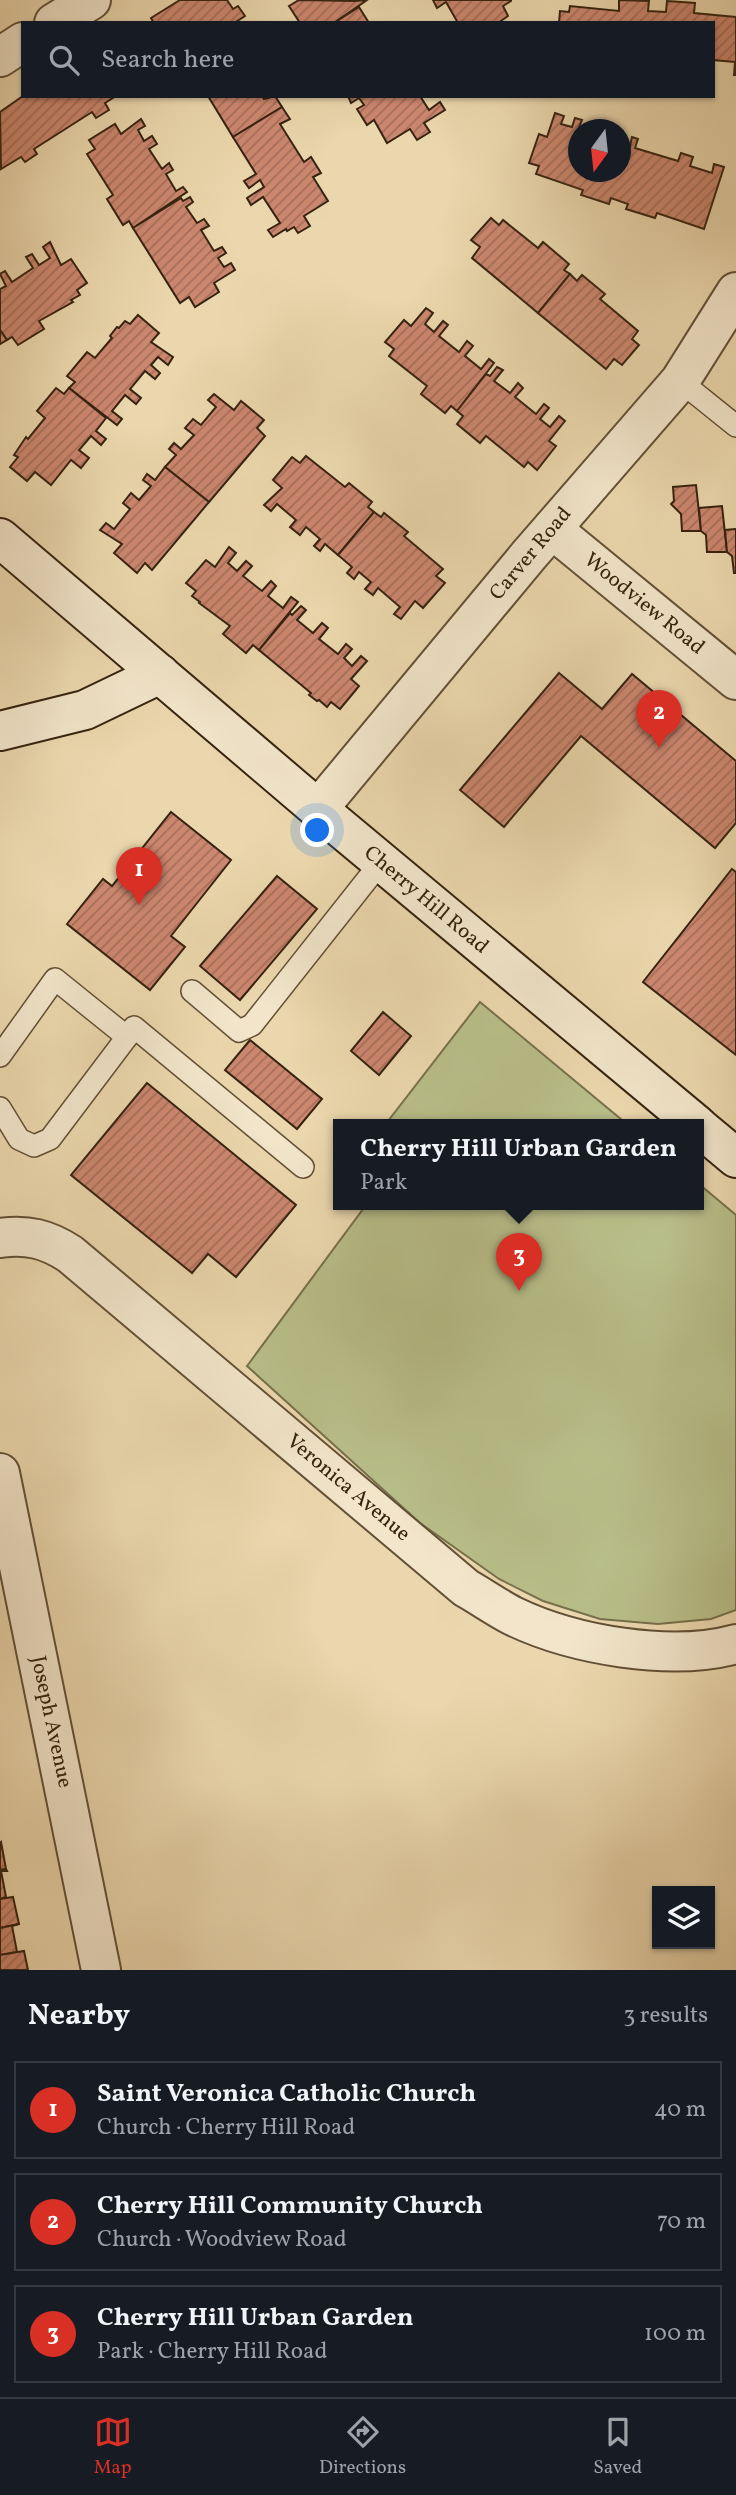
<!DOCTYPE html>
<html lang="en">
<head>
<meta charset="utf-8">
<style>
	:root { --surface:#171b24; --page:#242831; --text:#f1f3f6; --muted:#9ea1a6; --line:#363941; --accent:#d93025 }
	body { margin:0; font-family:Vollkorn,serif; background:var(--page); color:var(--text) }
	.controls { position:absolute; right:21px; bottom:21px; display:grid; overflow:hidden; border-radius:0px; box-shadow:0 2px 5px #0004 }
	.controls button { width:63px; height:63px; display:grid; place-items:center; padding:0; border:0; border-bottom:2px solid var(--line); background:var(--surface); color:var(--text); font:35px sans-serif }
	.compass { position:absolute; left:568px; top:119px; width:63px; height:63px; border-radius:50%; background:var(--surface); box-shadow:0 2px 5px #0004; rotate:195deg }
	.you { position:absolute; left:318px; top:831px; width:24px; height:24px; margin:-18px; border:5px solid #fff; border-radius:50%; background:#1a73e8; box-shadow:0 0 0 10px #1a73e833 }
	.badge { display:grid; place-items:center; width:46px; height:46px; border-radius:50%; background:var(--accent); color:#fff; font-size:23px; font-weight:700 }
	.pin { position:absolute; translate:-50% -58px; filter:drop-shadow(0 2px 4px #0008) }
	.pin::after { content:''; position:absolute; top:37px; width:24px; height:21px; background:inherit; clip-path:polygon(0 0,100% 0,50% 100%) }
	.popup { position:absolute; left:333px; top:1119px; width:371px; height:91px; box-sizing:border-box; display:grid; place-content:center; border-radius:0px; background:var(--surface); filter:drop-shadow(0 2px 5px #0005); font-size:23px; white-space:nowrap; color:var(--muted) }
	.popup b { font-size:26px; color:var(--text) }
	.popup::after { content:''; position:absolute; left:50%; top:100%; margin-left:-14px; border:14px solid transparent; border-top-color:var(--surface) }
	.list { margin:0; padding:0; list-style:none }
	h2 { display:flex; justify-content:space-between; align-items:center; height:91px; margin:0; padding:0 28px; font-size:30px }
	h2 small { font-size:23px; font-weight:400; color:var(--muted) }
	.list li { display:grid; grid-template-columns:46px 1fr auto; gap:21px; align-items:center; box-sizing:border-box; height:98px; margin:0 14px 14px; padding:0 14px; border:2px solid var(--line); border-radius:0px }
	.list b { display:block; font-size:26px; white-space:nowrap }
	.list p { margin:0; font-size:23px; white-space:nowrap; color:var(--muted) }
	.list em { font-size:23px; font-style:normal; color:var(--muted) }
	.icon { flex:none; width:38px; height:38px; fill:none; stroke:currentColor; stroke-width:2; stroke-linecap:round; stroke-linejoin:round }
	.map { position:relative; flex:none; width:736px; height:1970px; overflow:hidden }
	.search { position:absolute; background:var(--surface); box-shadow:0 2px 5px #0004; left:21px; right:21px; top:21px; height:77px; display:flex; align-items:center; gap:18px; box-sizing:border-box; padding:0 24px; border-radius:0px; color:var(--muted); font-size:26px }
	.sheet { height:427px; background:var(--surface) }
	nav { display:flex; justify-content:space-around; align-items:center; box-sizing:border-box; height:98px; border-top:2px solid var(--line); background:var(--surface); font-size:19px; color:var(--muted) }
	nav a { display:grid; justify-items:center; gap:4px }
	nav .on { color:var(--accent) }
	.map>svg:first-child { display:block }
	.green { fill:#b8be89; stroke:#77704c; stroke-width:2 }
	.building { fill:url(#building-hatch); stroke:#36230f; stroke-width:2 }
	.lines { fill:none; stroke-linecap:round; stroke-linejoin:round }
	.lane-casing { stroke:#635036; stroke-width:24 }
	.street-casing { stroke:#635036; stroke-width:42 }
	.secondary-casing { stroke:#36230f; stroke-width:42 }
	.lane { stroke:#f2e5ca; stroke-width:21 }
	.street { stroke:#f2e5ca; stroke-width:38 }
	.secondary { stroke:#f2e5ca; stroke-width:38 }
	.labels { text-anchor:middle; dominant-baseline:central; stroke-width:7; stroke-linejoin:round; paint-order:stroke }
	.street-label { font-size:21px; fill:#36230f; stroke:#f2e5ca }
</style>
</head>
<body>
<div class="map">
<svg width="736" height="1970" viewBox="0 0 736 1970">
	<defs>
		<pattern id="building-hatch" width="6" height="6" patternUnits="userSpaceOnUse" patternTransform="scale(1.75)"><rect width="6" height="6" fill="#cc876f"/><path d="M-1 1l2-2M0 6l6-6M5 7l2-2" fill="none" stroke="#a66e5a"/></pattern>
	</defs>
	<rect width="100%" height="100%" fill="#ebd7ad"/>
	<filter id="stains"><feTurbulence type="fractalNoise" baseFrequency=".00286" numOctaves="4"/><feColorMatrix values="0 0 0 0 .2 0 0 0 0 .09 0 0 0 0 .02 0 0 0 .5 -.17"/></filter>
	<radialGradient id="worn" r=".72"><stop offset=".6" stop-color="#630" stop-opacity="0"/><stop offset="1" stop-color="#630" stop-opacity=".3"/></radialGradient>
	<!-- green -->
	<g class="green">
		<path d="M 480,1002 L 628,1125 L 385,1125 Z"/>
		<path d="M 699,1184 L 736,1215 L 736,1610 L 711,1619 L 658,1624 L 600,1619 L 543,1601 L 499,1579 L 420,1523 L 247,1366 L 363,1209 L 359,1205 L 699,1205 Z"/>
	</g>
	<!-- building -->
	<g class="building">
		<path d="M 180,0 L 227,0 L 233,9 L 238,6 L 245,16 L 234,23 L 154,23 L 151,18 Z"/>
		<path d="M 299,0 L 355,1 L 367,0 L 334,23 L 300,23 L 289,6 Z"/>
		<path d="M 433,0 L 511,0 L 511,1 L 503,6 L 508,16 L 498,23 L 458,23 L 446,2 L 437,8 Z"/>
		<path d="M 619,0 L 649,1 L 648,11 L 666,12 L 667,1 L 695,3 L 694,13 L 736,17 L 736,75 L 734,75 L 735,62 L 713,60 L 713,23 L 559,23 L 560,11 L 569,12 L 570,6 L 619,11 Z"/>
		<path d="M 359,7 L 369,23 L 334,23 Z"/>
		<path d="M 23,96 L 116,96 L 105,103 L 109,110 L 96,118 L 92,112 L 34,149 L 37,154 L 25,162 L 21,157 L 1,169 L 0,112 Z"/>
		<path d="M 208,96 L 262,96 L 264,99 L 275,96 L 282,107 L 233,137 Z"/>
		<path d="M 348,96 L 420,96 L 429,110 L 440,102 L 445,110 L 424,123 L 430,132 L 417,140 L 410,129 L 387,143 L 374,120 L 367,125 L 357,109 L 364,105 L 359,98 L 351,103 Z"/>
		<path d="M 282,107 L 290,119 L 280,124 L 304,162 L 311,157 L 321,173 L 313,177 L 328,201 L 304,216 L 310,226 L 298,233 L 294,227 L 287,231 L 286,229 L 273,237 L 268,230 L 280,223 L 263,197 L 251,205 L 247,198 L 264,187 L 260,180 L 249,188 L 244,181 L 256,174 L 233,137 Z"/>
		<path d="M 555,113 L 564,116 L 561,124 L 572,127 L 575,118 L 582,120 L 578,130 L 578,172 L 620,172 L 620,143 L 630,146 L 632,137 L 638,139 L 635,148 L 678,161 L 681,153 L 693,157 L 690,166 L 712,173 L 714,164 L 724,167 L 704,229 L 657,213 L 655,218 L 626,209 L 628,204 L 611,198 L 609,204 L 581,195 L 583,190 L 536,174 L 539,166 L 529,163 L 539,134 L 547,137 Z"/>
		<path d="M 141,119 L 145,126 L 138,130 L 144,141 L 152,136 L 157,144 L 149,149 L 162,169 L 169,163 L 173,170 L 166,174 L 176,191 L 183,187 L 187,192 L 133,228 L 129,221 L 123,225 L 107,199 L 113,195 L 87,154 L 95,149 L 89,140 L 115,124 L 121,134 Z"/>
		<path d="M 190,197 L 193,202 L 186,207 L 197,223 L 204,219 L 209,226 L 201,230 L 214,251 L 222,247 L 226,253 L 218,258 L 224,267 L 231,263 L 235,270 L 214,283 L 219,292 L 195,307 L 189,297 L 180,303 L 133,228 L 181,198 L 183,201 Z"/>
		<path d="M 491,218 L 499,225 L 503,220 L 538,248 L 543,242 L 569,264 L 564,270 L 570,274 L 538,313 L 472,258 L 480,247 L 471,240 Z"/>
		<path d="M 50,242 L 61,265 L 71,259 L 87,283 L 77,290 L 80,295 L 71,300 L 73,302 L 39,321 L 44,329 L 18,345 L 12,337 L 7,340 L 0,330 L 0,289 L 6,286 L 0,274 L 5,271 L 12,282 L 33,268 L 26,257 L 32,254 L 39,265 L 50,258 L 43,247 Z"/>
		<path d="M 570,274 L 577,281 L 582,275 L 605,294 L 600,299 L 638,331 L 632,339 L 639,345 L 622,365 L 614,359 L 606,369 L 538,313 Z"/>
		<path d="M 426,308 L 433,313 L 425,324 L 434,332 L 443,321 L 448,325 L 439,336 L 459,352 L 467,341 L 473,346 L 465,356 L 481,369 L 489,359 L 494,363 L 457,411 L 451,406 L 445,413 L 421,394 L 427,386 L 389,356 L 394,349 L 385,342 L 404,320 L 411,326 Z"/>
		<path d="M 138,315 L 159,333 L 151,342 L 173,357 L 168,365 L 158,357 L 151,365 L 160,373 L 155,379 L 145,371 L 130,389 L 141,398 L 136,404 L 125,395 L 112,411 L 122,419 L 117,425 L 69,388 L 75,382 L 67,376 L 87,352 L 95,358 L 112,338 L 110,336 L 117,327 L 119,328 L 125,321 L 130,324 Z"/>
		<path d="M 0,330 L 7,340 L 0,344 Z"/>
		<path d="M 497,367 L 503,370 L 494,381 L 510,393 L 518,383 L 523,388 L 515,397 L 536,414 L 544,404 L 549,408 L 540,419 L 550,427 L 559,416 L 565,421 L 549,441 L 556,446 L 537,470 L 528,462 L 524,467 L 486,436 L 480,443 L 457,424 L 463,416 L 457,411 L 486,374 L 490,376 Z"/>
		<path d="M 56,388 L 64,394 L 69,388 L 106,418 L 96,431 L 106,439 L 101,445 L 91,436 L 79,450 L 89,458 L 81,468 L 71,460 L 51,485 L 35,472 L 27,481 L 10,467 L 18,457 L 14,455 L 26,437 L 28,439 L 45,418 L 37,411 Z"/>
		<path d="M 214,394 L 234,410 L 241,401 L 264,420 L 257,428 L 265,436 L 209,502 L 165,467 L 176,455 L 169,449 L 174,443 L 181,449 L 194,435 L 185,428 L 193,419 L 201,425 L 216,407 L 208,400 Z"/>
		<path d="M 306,456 L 345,487 L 349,483 L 372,502 L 368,507 L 374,512 L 338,555 L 325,544 L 320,551 L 314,546 L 320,539 L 306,527 L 300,535 L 290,527 L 296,520 L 277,504 L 271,511 L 264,505 L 282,488 L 273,480 L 292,457 L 300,463 Z"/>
		<path d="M 165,467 L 209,502 L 152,570 L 145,563 L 137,573 L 114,553 L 122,544 L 100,530 L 106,523 L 114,529 L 130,509 L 123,503 L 131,493 L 139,500 L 151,486 L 143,480 L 147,474 L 155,480 Z"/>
		<path d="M 696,485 L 701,531 L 682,531 L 681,514 L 671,504 L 674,501 L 673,487 Z"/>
		<path d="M 722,506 L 727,552 L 707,552 L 706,535 L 701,531 L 699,508 Z"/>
		<path d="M 374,512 L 381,517 L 384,513 L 408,532 L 404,536 L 443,569 L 436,576 L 445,583 L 423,608 L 415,601 L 401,619 L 394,614 L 400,607 L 378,588 L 373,595 L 365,589 L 371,582 L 359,572 L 354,579 L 347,573 L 352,567 L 338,555 Z"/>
		<path d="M 736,529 L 736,573 L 734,573 L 732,556 L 727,552 L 725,530 Z"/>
		<path d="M 229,547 L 236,553 L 228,563 L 237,571 L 246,561 L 252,566 L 243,576 L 262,591 L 271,581 L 276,586 L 268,596 L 283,608 L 291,597 L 298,602 L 259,650 L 253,645 L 246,653 L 223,634 L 230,626 L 199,603 L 200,602 L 192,596 L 196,591 L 186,583 L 206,560 L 215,567 Z"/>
		<path d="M 301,606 L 306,610 L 297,620 L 313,633 L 322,623 L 328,628 L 319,639 L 338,654 L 346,644 L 352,649 L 344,658 L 352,666 L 361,656 L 367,661 L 351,679 L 359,686 L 340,709 L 331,702 L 327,707 L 319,700 L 317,701 L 309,695 L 311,693 L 259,650 L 290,613 L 292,615 Z"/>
		<path d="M 559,673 L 602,709 L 632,674 L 736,761 L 736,823 L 715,848 L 581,736 L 504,827 L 460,790 Z"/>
		<path d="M 171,812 L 231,860 L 171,936 L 185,947 L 150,990 L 67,924 L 103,879 L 112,886 Z"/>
		<path d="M 732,869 L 736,872 L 736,1055 L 643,982 Z"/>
		<path d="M 277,876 L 317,909 L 240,1000 L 200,966 Z"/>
		<path d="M 383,1012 L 411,1036 L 379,1075 L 351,1051 Z"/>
		<path d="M 250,1040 L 322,1099 L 297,1129 L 225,1070 Z"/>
		<path d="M 147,1083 L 296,1205 L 236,1277 L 208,1254 L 192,1273 L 71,1175 Z"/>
		<path d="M 1,1842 L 6,1869 L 0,1870 L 0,1843 Z"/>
		<path d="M 6,1869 L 7,1871 L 1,1871 L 6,1897 L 0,1899 L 0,1870 Z"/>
		<path d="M 13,1897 L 19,1924 L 0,1928 L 0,1899 Z"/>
		<path d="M 19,1924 L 12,1926 L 17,1952 L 0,1955 L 0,1928 Z"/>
		<path d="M 24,1951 L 28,1970 L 0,1970 L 0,1955 Z"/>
	</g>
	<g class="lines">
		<defs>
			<g id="lane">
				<path d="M 680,381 L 736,426"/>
				<path d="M 192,991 L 239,1031 L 252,1025 L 381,862"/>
				<path d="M 127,1037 L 134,1027 L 303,1167"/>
				<path d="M 0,1056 L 55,979 L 127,1037 L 50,1139 L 34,1146 L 19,1139 L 0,1108"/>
			</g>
			<g id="street">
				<path d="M 54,23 L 91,0"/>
				<path d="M 0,57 L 23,42"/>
				<path d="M 552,529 L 736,680"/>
				<path d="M 318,809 L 529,555 L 680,381 L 736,292"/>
				<path d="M 0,1238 C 27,1234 47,1239 70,1254 L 466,1588 C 482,1597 497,1608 513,1616 C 573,1645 671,1662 736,1644"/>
				<path d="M 0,1473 L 101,1970"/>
			</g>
			<g id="secondary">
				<path d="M 0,538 L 318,809 L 697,1125"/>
				<path d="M 0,731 L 85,710 L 160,674"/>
				<path d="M 699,1127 L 736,1158"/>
			</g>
		</defs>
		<!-- lane casing -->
		<use href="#lane" class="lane-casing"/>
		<!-- street casing -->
		<use href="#street" class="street-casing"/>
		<!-- secondary casing -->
		<use href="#secondary" class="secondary-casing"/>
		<!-- lane -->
		<use href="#lane" class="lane"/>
		<!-- street -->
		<use href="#street" class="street"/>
		<!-- secondary -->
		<use href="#secondary" class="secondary"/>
	</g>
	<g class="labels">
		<!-- street labels -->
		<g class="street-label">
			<text transform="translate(531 554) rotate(-50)">Carver Road</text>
			<text transform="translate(644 604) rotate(39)">Woodview Road</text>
			<text transform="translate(426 900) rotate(40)">Cherry Hill Road</text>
			<text transform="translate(348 1488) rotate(40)">Veronica Avenue</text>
			<text transform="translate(51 1722) rotate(78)">Joseph Avenue</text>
		</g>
	</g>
	<rect width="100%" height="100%" filter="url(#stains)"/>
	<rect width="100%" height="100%" fill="url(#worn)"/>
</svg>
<div class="controls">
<button><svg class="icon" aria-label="layers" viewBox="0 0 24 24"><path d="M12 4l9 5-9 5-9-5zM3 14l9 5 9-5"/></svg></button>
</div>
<svg class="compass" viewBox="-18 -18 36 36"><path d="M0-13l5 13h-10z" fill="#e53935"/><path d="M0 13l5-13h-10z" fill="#9ea1a6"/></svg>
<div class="you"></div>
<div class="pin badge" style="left:139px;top:905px">1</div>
<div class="pin badge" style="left:659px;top:748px">2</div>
<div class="pin badge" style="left:519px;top:1291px">3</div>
<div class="popup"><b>Cherry Hill Urban Garden</b>Park</div>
<div class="search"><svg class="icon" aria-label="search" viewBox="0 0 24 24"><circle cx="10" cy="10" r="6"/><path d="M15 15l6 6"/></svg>Search here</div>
</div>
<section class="sheet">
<h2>Nearby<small>3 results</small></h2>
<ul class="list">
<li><span class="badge">1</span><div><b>Saint Veronica Catholic Church</b><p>Church · Cherry Hill Road</p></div><em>40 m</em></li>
<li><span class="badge">2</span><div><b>Cherry Hill Community Church</b><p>Church · Woodview Road</p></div><em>70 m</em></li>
<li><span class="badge">3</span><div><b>Cherry Hill Urban Garden</b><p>Park · Cherry Hill Road</p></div><em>100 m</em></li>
</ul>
</section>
<nav>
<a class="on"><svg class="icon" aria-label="map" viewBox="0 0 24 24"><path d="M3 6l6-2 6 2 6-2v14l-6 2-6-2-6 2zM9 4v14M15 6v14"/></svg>Map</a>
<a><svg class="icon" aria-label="directions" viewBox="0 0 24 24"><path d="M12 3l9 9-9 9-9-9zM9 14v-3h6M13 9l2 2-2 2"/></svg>Directions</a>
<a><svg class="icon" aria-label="saved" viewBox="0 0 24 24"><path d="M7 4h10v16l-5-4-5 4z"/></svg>Saved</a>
</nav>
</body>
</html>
